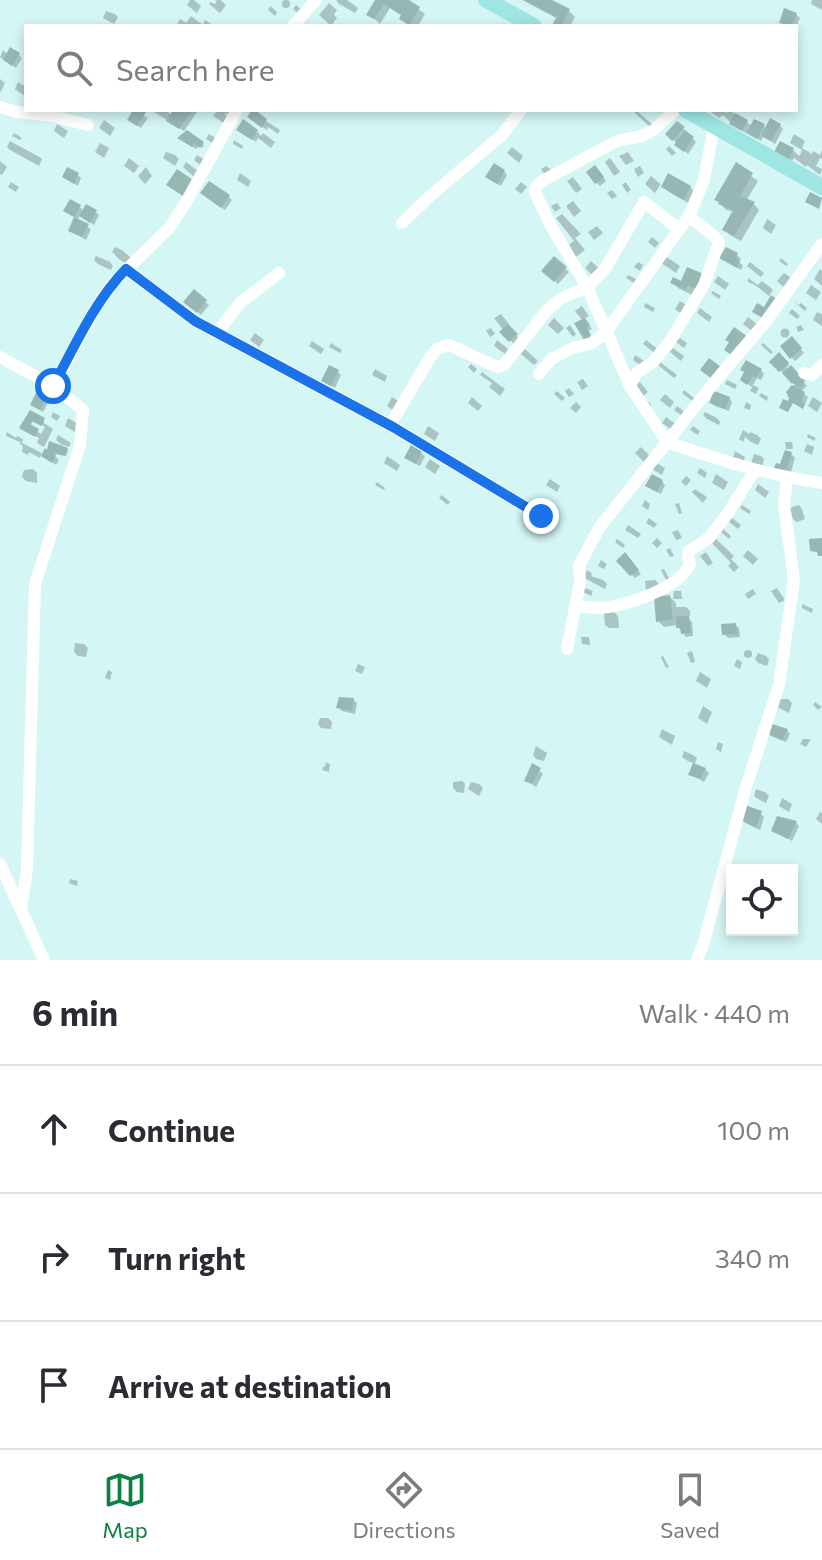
<!DOCTYPE html>
<html lang="en">
<head>
<meta charset="utf-8">
<style>
	:root { --surface:#fff; --page:#f2f2f3; --text:#2b2b33; --muted:#7c7c81; --line:#e1e1e2; --accent:#0b8043 }
	body { margin:0; font-family:Commissioner,sans-serif; background:var(--page); color:var(--text) }
	.controls { position:absolute; right:24px; bottom:24px; display:grid; overflow:hidden; border-radius:0px; box-shadow:0 4px 12px #0003 }
	.controls button { width:72px; height:72px; display:grid; place-items:center; padding:0; border:0; border-bottom:2px solid var(--line); background:var(--surface); color:var(--text); font:40px sans-serif }
	.stop { position:absolute; width:24px; height:24px; margin:-18px; border:6px solid #1a73e8; border-radius:50%; background:#fff }
	.stop.end { background:#1a73e8; border-color:#fff; box-shadow:0 2px 8px #0008 }
	.list { margin:0; padding:0; list-style:none }
	h2 { display:flex; justify-content:space-between; align-items:center; height:104px; margin:0; padding:0 32px; font-size:34px }
	h2 small { font-size:26px; font-weight:400; color:var(--muted) }
	.list li { display:grid; grid-template-columns:52px 1fr auto; gap:24px; align-items:center; box-sizing:border-box; height:128px; padding:0 32px; border-top:2px solid var(--line) }
	.list b { display:block; font-size:30px; white-space:nowrap }
	.list em { font-size:26px; font-style:normal; color:var(--muted) }
	.icon { flex:none; width:44px; height:44px; fill:none; stroke:currentColor; stroke-width:2; stroke-linecap:round; stroke-linejoin:round }
	.map { position:relative; flex:none; width:822px; height:960px; overflow:hidden }
	.search { position:absolute; background:var(--surface); box-shadow:0 4px 12px #0003; left:24px; right:24px; top:24px; height:88px; display:flex; align-items:center; gap:20px; box-sizing:border-box; padding:0 28px; border-radius:0px; color:var(--muted); font-size:30px }
	.sheet { height:488px; background:var(--surface) }
	nav { display:flex; justify-content:space-around; align-items:center; box-sizing:border-box; height:112px; border-top:2px solid var(--line); background:var(--surface); font-size:22px; color:var(--muted) }
	nav a { display:grid; justify-items:center; gap:4px }
	nav .on { color:var(--accent) }
	.map>svg:first-child { display:block }
	.shadow { fill:#0003; fill-rule:evenodd }
	.building { fill:#97b7b5 }
	.lines { fill:none; stroke-linecap:round; stroke-linejoin:round }
	.minor { stroke:#fff; stroke-width:12 }
	.major { stroke:#9ee6e3; stroke-width:16 }
	.route { stroke:#1a73e8; stroke-width:10 }
</style>
</head>
<body>
<div class="map">
<svg width="822" height="960" viewBox="0 0 822 960">
	<rect width="100%" height="100%" fill="#d4f6f4"/>
	<!-- shadow -->
	<g class="shadow">
		<circle cx="286" cy="4" r="4"/>
		<path d="M 190,0 L 194,0 L 201,6 L 197,13 L 187,5 Z"/>
		<path d="M 215,0 L 220,0 L 226,5 L 220,13 L 209,4 L 210,2 L 215,4 L 217,1 Z"/>
		<path d="M 336,0 L 347,0 L 358,8 L 355,13 L 339,4 Z"/>
		<path d="M 378,0 L 406,0 L 425,14 L 418,26 L 409,26 L 402,19 L 403,16 L 390,8 L 380,24 L 369,14 Z"/>
		<path d="M 522,0 L 548,0 L 569,11 L 575,17 L 570,26 L 554,26 L 558,19 Z"/>
		<path d="M 812,0 L 822,0 L 822,10 L 811,4 Z"/>
		<path d="M 329,3 L 337,10 L 334,15 L 337,18 L 331,26 L 319,15 Z"/>
		<path d="M 296,5 L 307,14 L 303,18 L 293,9 Z"/>
		<path d="M 270,6 L 277,12 L 275,16 L 268,10 Z"/>
		<path d="M 106,11 L 115,14 L 118,17 L 114,24 L 103,18 Z"/>
		<path d="M 796,14 L 800,18 L 796,28 L 796,26 L 785,26 L 781,22 Z"/>
		<path d="M 191,16 L 203,25 L 205,20 L 214,26 L 177,25 L 180,19 L 186,23 Z"/>
		<path d="M 3,50 L 8,55 L 19,55 L 22,58 L 16,68 L 0,57 Z"/>
		<path d="M 0,79 L 5,83 L 0,93 Z"/>
		<path d="M 18,82 L 26,87 L 25,96 L 15,89 Z"/>
		<path d="M 135,110 L 148,118 L 141,128 L 133,123 Z"/>
		<path d="M 151,110 L 166,110 L 172,116 L 175,110 L 195,110 L 197,112 L 184,131 L 204,145 L 202,148 L 199,146 L 196,149 L 183,141 L 187,133 Z"/>
		<path d="M 218,110 L 236,110 L 233,115 L 224,113 L 231,120 L 228,126 L 213,116 Z"/>
		<path d="M 632,110 L 636,110 L 653,125 L 651,128 Z"/>
		<path d="M 708,110 L 724,110 L 726,113 L 730,110 L 734,113 L 733,114 L 747,122 L 752,127 L 763,125 L 767,129 L 780,125 L 783,129 L 775,144 L 763,136 L 761,141 L 747,131 L 746,133 L 735,127 L 723,115 L 719,118 Z"/>
		<path d="M 104,120 L 115,128 L 110,136 L 99,128 Z"/>
		<path d="M 253,121 L 266,121 L 280,130 L 278,134 L 268,127 L 267,130 Z"/>
		<path d="M 678,123 L 696,142 L 688,154 L 667,134 Z"/>
		<path d="M 57,124 L 68,131 L 64,138 L 54,131 Z"/>
		<path d="M 257,131 L 261,136 L 263,133 L 275,142 L 271,148 L 258,138 L 256,142 L 243,133 Z"/>
		<path d="M 14,133 L 22,138 L 20,140 L 12,136 Z"/>
		<path d="M 209,134 L 217,139 L 214,144 L 206,139 Z"/>
		<path d="M 794,134 L 805,141 L 802,148 L 812,154 L 813,151 L 820,155 L 822,150 L 822,159 L 820,158 L 816,166 L 822,169 L 820,175 L 807,165 L 806,167 L 794,158 L 792,161 L 780,155 L 793,150 L 799,156 L 801,153 L 802,150 L 790,143 Z"/>
		<path d="M 234,140 L 243,146 L 242,149 L 233,144 Z"/>
		<path d="M 10,141 L 41,158 L 42,159 L 39,166 L 10,150 L 7,147 Z"/>
		<path d="M 100,143 L 109,148 L 104,158 L 95,152 Z"/>
		<path d="M 669,146 L 676,153 L 672,156 L 666,149 Z"/>
		<path d="M 512,147 L 523,156 L 519,163 L 507,153 Z"/>
		<path d="M 166,152 L 175,155 L 179,159 L 175,166 L 163,158 Z"/>
		<path d="M 628,152 L 634,161 L 626,165 L 619,156 Z"/>
		<path d="M 197,155 L 205,160 L 205,169 L 194,160 Z"/>
		<path d="M 129,158 L 139,166 L 134,173 L 124,166 Z"/>
		<path d="M 610,158 L 620,172 L 614,176 L 605,162 Z"/>
		<path d="M 0,161 L 7,167 L 2,175 L 0,174 Z"/>
		<path d="M 186,162 L 198,171 L 194,177 L 183,167 Z"/>
		<path d="M 736,165 L 758,181 L 746,201 L 754,204 L 759,210 L 741,241 L 730,235 L 724,229 L 734,212 L 726,210 L 717,199 Z"/>
		<path d="M 546,166 L 550,169 L 555,177 L 546,177 L 541,169 Z"/>
		<path d="M 640,166 L 644,173 L 638,177 L 634,169 Z"/>
		<path d="M 146,167 L 152,176 L 145,184 L 138,176 Z"/>
		<path d="M 504,171 L 507,175 L 501,186 L 491,180 Z"/>
		<path d="M 599,171 L 606,181 L 600,186 L 596,182 Z"/>
		<path d="M 240,173 L 251,181 L 248,187 L 237,180 Z"/>
		<path d="M 78,175 L 81,178 L 78,186 L 64,177 Z"/>
		<path d="M 651,176 L 663,186 L 690,187 L 696,193 L 690,204 L 669,192 L 661,184 L 655,193 L 645,184 Z"/>
		<path d="M 573,177 L 582,189 L 576,193 L 567,181 Z"/>
		<path d="M 11,182 L 19,187 L 16,192 L 8,187 Z"/>
		<path d="M 521,182 L 527,187 L 521,194 L 515,189 Z"/>
		<path d="M 626,182 L 631,190 L 627,193 L 622,185 Z"/>
		<path d="M 612,190 L 617,196 L 612,199 L 607,193 Z"/>
		<path d="M 206,196 L 229,197 L 232,200 L 225,210 Z"/>
		<path d="M 573,201 L 581,211 L 574,217 L 566,206 Z"/>
		<path d="M 557,203 L 561,208 L 555,212 L 551,206 Z"/>
		<path d="M 80,207 L 84,211 L 95,211 L 99,215 L 94,225 L 80,215 L 77,221 L 91,229 L 86,240 L 70,230 L 76,218 L 69,214 Z"/>
		<path d="M 562,214 L 581,234 L 575,238 L 585,250 L 576,257 L 567,246 L 574,241 L 556,218 Z"/>
		<path d="M 767,219 L 776,225 L 771,234 L 763,228 Z"/>
		<path d="M 597,226 L 603,233 L 594,240 L 588,232 Z"/>
		<path d="M 652,237 L 659,243 L 655,248 L 648,242 Z"/>
		<path d="M 115,247 L 122,250 L 131,258 L 128,264 L 120,260 L 112,252 Z"/>
		<path d="M 737,255 L 741,259 L 739,262 L 743,266 L 741,270 L 722,258 Z"/>
		<path d="M 96,256 L 110,262 L 113,266 L 111,270 L 98,264 L 94,260 Z"/>
		<path d="M 665,256 L 680,266 L 676,273 L 661,263 Z"/>
		<path d="M 781,258 L 788,264 L 786,266 L 779,261 Z"/>
		<path d="M 554,259 L 569,272 L 558,284 L 544,270 Z"/>
		<path d="M 591,261 L 605,274 L 599,282 L 585,268 Z"/>
		<path d="M 638,262 L 643,265 L 640,271 L 634,267 Z"/>
		<path d="M 750,262 L 764,273 L 761,277 L 747,266 Z"/>
		<path d="M 820,269 L 822,271 L 822,286 L 814,279 Z"/>
		<path d="M 784,273 L 791,278 L 787,290 L 777,281 Z"/>
		<path d="M 628,275 L 636,279 L 634,283 L 626,278 Z"/>
		<path d="M 718,276 L 729,284 L 725,290 L 714,282 Z"/>
		<path d="M 748,278 L 758,285 L 762,281 L 770,287 L 773,290 L 769,296 L 755,285 L 748,282 Z"/>
		<path d="M 672,282 L 682,284 L 711,283 L 705,295 L 694,290 L 692,295 L 678,288 Z"/>
		<path d="M 811,285 L 821,292 L 816,300 L 806,293 Z"/>
		<path d="M 713,291 L 721,296 L 719,299 L 711,293 Z"/>
		<path d="M 194,292 L 209,305 L 201,315 L 186,302 Z"/>
		<path d="M 680,301 L 688,306 L 687,318 L 675,309 Z"/>
		<path d="M 794,302 L 799,305 L 801,303 L 807,308 L 805,311 Z"/>
		<path d="M 645,303 L 655,308 L 653,312 L 644,307 Z"/>
		<path d="M 582,306 L 589,316 L 584,319 L 592,329 L 588,331 L 591,338 L 587,340 L 583,321 L 575,311 Z"/>
		<path d="M 700,308 L 712,317 L 709,322 L 697,313 Z"/>
		<path d="M 792,309 L 800,316 L 797,319 L 789,313 Z"/>
		<path d="M 817,312 L 822,314 L 822,326 L 813,320 Z"/>
		<path d="M 501,314 L 509,324 L 507,326 L 520,339 L 514,344 L 502,332 L 504,331 L 494,318 Z"/>
		<path d="M 748,317 L 757,324 L 756,334 L 743,324 Z"/>
		<path d="M 554,318 L 564,328 L 558,334 L 548,325 Z"/>
		<path d="M 570,325 L 576,334 L 573,337 L 566,328 Z"/>
		<path d="M 801,325 L 804,330 L 798,332 L 796,327 Z"/>
		<path d="M 491,328 L 495,334 L 490,337 L 486,330 Z"/>
		<circle cx="785" cy="333" r="4.5"/>
		<path d="M 255,333 L 264,340 L 259,347 L 250,340 Z"/>
		<path d="M 680,338 L 687,343 L 684,348 L 676,342 Z"/>
		<path d="M 792,339 L 804,353 L 795,361 L 783,347 Z"/>
		<path d="M 497,340 L 508,349 L 505,354 L 494,346 Z"/>
		<path d="M 646,340 L 659,350 L 660,357 L 643,344 Z"/>
		<path d="M 312,341 L 324,349 L 321,354 L 309,346 Z"/>
		<path d="M 331,343 L 342,350 L 340,353 L 329,347 Z"/>
		<path d="M 763,343 L 773,352 L 771,354 L 761,345 Z"/>
		<path d="M 673,348 L 684,356 L 681,361 L 670,352 Z"/>
		<path d="M 525,349 L 538,361 L 534,365 L 521,354 Z"/>
		<path d="M 635,355 L 646,362 L 647,370 L 633,360 Z"/>
		<path d="M 779,355 L 789,365 L 786,368 L 788,371 L 791,368 L 807,386 L 801,391 L 808,397 L 803,409 L 788,392 L 795,384 L 772,362 Z"/>
		<path d="M 660,362 L 677,375 L 674,378 L 658,365 Z"/>
		<path d="M 471,364 L 477,369 L 474,373 L 468,367 Z"/>
		<path d="M 375,369 L 387,376 L 385,382 L 372,375 Z"/>
		<path d="M 761,370 L 764,374 L 761,380 L 757,378 L 753,385 L 759,388 L 756,394 L 750,391 L 752,387 L 742,380 Z"/>
		<path d="M 338,372 L 341,375 L 335,388 L 327,384 Z"/>
		<path d="M 482,372 L 505,389 L 500,396 L 489,387 L 492,383 L 480,375 Z"/>
		<path d="M 583,379 L 588,386 L 582,390 L 577,382 Z"/>
		<path d="M 727,380 L 737,385 L 735,389 L 725,384 Z"/>
		<path d="M 639,381 L 648,392 L 642,397 L 651,404 L 651,406 L 641,397 L 634,385 Z"/>
		<path d="M 569,388 L 574,394 L 569,397 L 565,391 Z"/>
		<path d="M 684,390 L 694,398 L 696,404 L 682,393 Z"/>
		<path d="M 557,391 L 565,398 L 562,401 L 554,394 Z"/>
		<path d="M 761,393 L 768,397 L 767,401 L 759,396 Z"/>
		<path d="M 665,394 L 674,402 L 670,408 L 660,400 Z"/>
		<path d="M 392,397 L 400,402 L 398,414 L 387,406 Z"/>
		<path d="M 472,397 L 482,406 L 478,411 L 468,403 Z"/>
		<path d="M 813,397 L 822,403 L 817,412 L 808,406 Z"/>
		<path d="M 46,398 L 49,401 L 43,412 L 32,405 Z"/>
		<path d="M 729,398 L 732,402 L 729,411 L 715,406 L 712,403 Z"/>
		<path d="M 576,402 L 581,407 L 576,413 L 570,408 Z"/>
		<path d="M 746,402 L 751,405 L 750,410 L 744,408 Z"/>
		<path d="M 677,406 L 685,412 L 682,416 L 674,410 Z"/>
		<path d="M 53,412 L 60,416 L 57,421 L 51,417 Z"/>
		<path d="M 705,412 L 717,418 L 720,422 L 719,425 L 707,419 L 703,415 Z"/>
		<path d="M 31,413 L 44,419 L 44,423 L 53,429 L 44,447 L 37,443 L 39,438 L 22,429 ZM 33,421 L 45,427 L 41,434 L 30,427 Z"/>
		<path d="M 666,417 L 677,425 L 673,431 L 662,423 Z"/>
		<path d="M 68,418 L 78,424 L 75,432 L 65,426 Z"/>
		<path d="M 428,426 L 439,433 L 435,441 L 424,434 Z"/>
		<path d="M 693,426 L 700,431 L 698,435 L 690,430 Z"/>
		<path d="M 743,430 L 749,434 L 750,432 L 757,435 L 761,439 L 758,445 L 751,442 L 745,437 L 743,442 L 739,439 Z"/>
		<path d="M 7,432 L 16,438 L 17,436 L 23,439 L 22,443 L 40,452 L 43,455 L 48,453 L 51,444 L 64,447 L 56,440 L 58,435 L 71,443 L 69,447 L 60,444 L 68,451 L 66,456 L 53,454 L 59,460 L 56,465 L 41,454 L 40,458 L 29,452 L 28,455 L 22,452 L 23,446 L 20,444 L 20,442 L 6,436 Z"/>
		<path d="M 808,434 L 816,438 L 814,441 L 807,437 Z"/>
		<path d="M 785,442 L 792,442 L 793,449 L 786,449 Z"/>
		<path d="M 807,444 L 814,447 L 812,455 L 804,451 Z"/>
		<path d="M 641,447 L 651,457 L 645,463 L 635,453 Z"/>
		<path d="M 735,451 L 745,457 L 742,466 L 732,461 Z"/>
		<path d="M 421,453 L 425,456 L 420,466 L 410,461 Z"/>
		<path d="M 754,454 L 761,456 L 764,459 L 762,469 L 751,464 Z"/>
		<path d="M 791,454 L 795,458 L 791,472 L 786,475 L 782,467 Z"/>
		<path d="M 387,456 L 400,465 L 397,471 L 384,463 Z"/>
		<path d="M 430,459 L 440,466 L 435,474 L 425,467 Z"/>
		<path d="M 655,462 L 665,468 L 662,475 L 652,469 Z"/>
		<path d="M 700,468 L 707,473 L 705,478 L 697,473 Z"/>
		<path d="M 33,469 L 37,473 L 37,483 L 26,481 L 22,477 L 24,470 Z"/>
		<path d="M 716,474 L 728,482 L 724,490 L 712,483 Z"/>
		<path d="M 686,476 L 691,480 L 686,486 L 681,482 Z"/>
		<path d="M 550,479 L 560,486 L 557,492 L 546,485 Z"/>
		<path d="M 662,481 L 665,485 L 661,494 L 651,489 Z"/>
		<path d="M 377,482 L 385,488 L 384,490 L 375,485 Z"/>
		<path d="M 758,484 L 769,492 L 765,498 L 755,490 Z"/>
		<path d="M 695,489 L 707,497 L 703,503 L 692,492 Z"/>
		<path d="M 442,495 L 450,502 L 448,505 L 439,498 Z"/>
		<path d="M 645,500 L 650,504 L 648,510 L 642,506 Z"/>
		<path d="M 679,503 L 682,513 L 679,514 L 675,504 Z"/>
		<path d="M 742,505 L 751,511 L 749,514 L 740,508 Z"/>
		<path d="M 799,505 L 802,509 L 805,519 L 797,522 L 793,519 L 790,508 Z"/>
		<path d="M 649,518 L 657,524 L 654,528 L 646,523 Z"/>
		<path d="M 732,518 L 741,525 L 738,529 L 729,522 Z"/>
		<path d="M 628,525 L 641,534 L 638,538 L 625,530 Z"/>
		<path d="M 723,529 L 731,536 L 729,539 L 721,532 Z"/>
		<path d="M 678,530 L 682,538 L 676,540 L 672,532 Z"/>
		<path d="M 657,538 L 662,543 L 657,548 L 652,543 Z"/>
		<path d="M 715,538 L 734,556 L 731,559 L 739,567 L 734,572 L 728,566 L 731,563 L 711,542 Z"/>
		<path d="M 617,539 L 625,545 L 623,548 L 615,542 Z"/>
		<path d="M 670,548 L 674,556 L 670,557 L 666,550 Z"/>
		<path d="M 748,550 L 758,559 L 753,565 L 743,556 Z"/>
		<path d="M 706,552 L 713,563 L 708,566 L 700,556 Z"/>
		<path d="M 629,559 L 641,574 L 635,578 L 619,561 Z"/>
		<path d="M 601,560 L 607,564 L 604,569 L 598,566 Z"/>
		<path d="M 664,569 L 669,578 L 666,580 L 661,570 Z"/>
		<path d="M 587,570 L 592,573 L 591,576 L 603,580 L 607,584 L 605,589 L 584,578 Z"/>
		<path d="M 655,580 L 659,584 L 659,590 L 646,591 L 645,581 Z"/>
		<path d="M 585,588 L 593,591 L 591,596 L 583,592 Z"/>
		<path d="M 777,588 L 785,600 L 779,603 L 771,591 Z"/>
		<path d="M 753,589 L 756,594 L 748,599 L 745,594 Z"/>
		<path d="M 674,591 L 681,591 L 682,599 L 673,599 Z"/>
		<path d="M 670,597 L 676,603 L 676,607 L 686,607 L 690,611 L 690,616 L 686,616 L 692,622 L 693,636 L 686,637 L 678,627 L 678,625 L 664,627 L 658,621 Z"/>
		<path d="M 802,604 L 813,609 L 812,613 L 802,608 Z"/>
		<path d="M 614,612 L 618,616 L 619,628 L 609,628 L 605,625 L 604,613 Z"/>
		<path d="M 735,625 L 739,628 L 740,637 L 728,638 L 724,634 Z"/>
		<path d="M 581,637 L 589,637 L 590,645 L 582,644 Z"/>
		<path d="M 75,643 L 84,644 L 88,648 L 86,657 L 78,656 L 74,652 Z"/>
		<circle cx="748" cy="654" r="4"/>
		<path d="M 692,651 L 695,662 L 691,663 L 687,653 Z"/>
		<path d="M 758,653 L 766,656 L 769,659 L 767,666 L 758,663 L 755,659 Z"/>
		<path d="M 663,656 L 669,667 L 666,668 L 661,657 Z"/>
		<path d="M 737,659 L 742,662 L 740,669 L 734,666 Z"/>
		<path d="M 358,664 L 365,667 L 362,674 L 355,671 Z"/>
		<path d="M 108,670 L 112,672 L 110,680 L 105,678 Z"/>
		<path d="M 700,672 L 711,679 L 707,688 L 696,681 Z"/>
		<path d="M 780,699 L 788,699 L 792,703 L 789,713 L 777,707 Z"/>
		<path d="M 353,700 L 357,703 L 355,714 L 342,711 L 339,708 Z"/>
		<path d="M 815,702 L 822,707 L 818,710 L 813,705 Z"/>
		<path d="M 703,706 L 712,712 L 707,724 L 698,718 Z"/>
		<path d="M 320,718 L 328,718 L 332,722 L 331,729 L 321,728 L 318,724 Z"/>
		<path d="M 662,729 L 675,736 L 672,745 L 659,737 Z"/>
		<path d="M 787,730 L 790,734 L 786,742 L 771,736 L 767,733 Z"/>
		<path d="M 803,739 L 811,739 L 806,747 L 800,744 Z"/>
		<path d="M 718,742 L 723,744 L 721,752 L 716,749 Z"/>
		<path d="M 536,746 L 547,753 L 544,761 L 536,759 L 533,755 Z"/>
		<path d="M 684,751 L 693,755 L 697,758 L 694,765 L 705,769 L 709,773 L 704,782 L 691,774 L 695,764 L 686,760 L 682,757 Z"/>
		<path d="M 325,762 L 330,764 L 329,772 L 322,770 L 323,767 L 326,765 Z"/>
		<path d="M 539,770 L 543,774 L 536,787 L 526,780 Z"/>
		<path d="M 462,781 L 465,784 L 464,793 L 457,792 L 453,788 L 453,782 Z"/>
		<path d="M 471,782 L 479,784 L 483,788 L 479,796 L 468,789 Z"/>
		<path d="M 756,789 L 765,792 L 769,796 L 766,803 L 758,799 L 754,796 Z"/>
		<path d="M 782,798 L 792,804 L 789,812 L 779,806 Z"/>
		<path d="M 820,812 L 822,813 L 822,824 L 816,819 Z"/>
		<path d="M 760,813 L 764,817 L 760,830 L 746,823 Z"/>
		<path d="M 796,823 L 799,826 L 792,841 L 774,831 Z"/>
		<path d="M 70,879 L 78,881 L 77,886 L 69,883 Z"/>
	</g>
	<!-- building -->
	<g class="building">
		<path d="M 375,0 L 409,0 L 420,7 L 409,25 L 399,19 L 401,15 L 384,4 L 374,19 L 366,15 Z"/>
		<path d="M 524,0 L 552,0 L 570,9 L 561,26 L 552,26 L 555,19 L 558,18 Z"/>
		<path d="M 784,8 L 797,13 L 792,26 L 779,23 Z"/>
		<path d="M 10,47 L 20,53 L 12,66 L 3,60 Z"/>
		<path d="M 133,110 L 141,110 L 146,112 L 137,126 L 127,120 Z"/>
		<path d="M 173,110 L 193,110 L 179,129 L 166,121 Z"/>
		<path d="M 252,110 L 255,110 L 267,119 L 262,128 L 247,117 Z"/>
		<path d="M 735,113 L 748,120 L 742,131 L 729,124 Z"/>
		<path d="M 770,118 L 781,124 L 771,141 L 761,136 Z"/>
		<path d="M 243,119 L 258,130 L 252,140 L 236,130 Z"/>
		<path d="M 754,119 L 765,124 L 757,139 L 746,133 Z"/>
		<path d="M 677,121 L 685,127 L 672,141 L 665,134 Z"/>
		<path d="M 187,130 L 204,142 L 200,148 L 194,144 L 192,147 L 177,138 Z"/>
		<path d="M 685,130 L 694,137 L 684,152 L 674,145 Z"/>
		<path d="M 780,141 L 794,148 L 789,159 L 774,152 Z"/>
		<path d="M 736,162 L 753,173 L 740,196 L 755,202 L 734,236 L 722,230 L 733,210 L 718,204 L 719,202 L 714,200 Z"/>
		<path d="M 494,163 L 505,170 L 497,184 L 485,177 Z"/>
		<path d="M 595,165 L 604,177 L 595,184 L 586,172 Z"/>
		<path d="M 67,167 L 79,173 L 74,184 L 62,177 Z"/>
		<path d="M 177,169 L 193,180 L 183,196 L 166,185 Z"/>
		<path d="M 668,173 L 691,186 L 684,200 L 661,187 Z"/>
		<path d="M 209,181 L 230,195 L 221,208 L 200,193 Z"/>
		<path d="M 810,192 L 822,198 L 819,209 L 805,202 Z"/>
		<path d="M 70,199 L 81,205 L 74,217 L 63,211 Z"/>
		<path d="M 86,204 L 97,210 L 90,223 L 79,216 Z"/>
		<path d="M 74,217 L 89,224 L 82,237 L 68,231 Z"/>
		<path d="M 726,247 L 738,253 L 736,258 L 740,261 L 737,268 L 719,258 Z"/>
		<path d="M 554,256 L 567,267 L 554,282 L 541,271 Z"/>
		<path d="M 687,267 L 706,275 L 699,290 L 688,285 L 686,290 L 670,283 L 673,277 L 681,281 Z"/>
		<path d="M 194,289 L 207,300 L 197,313 L 183,302 Z"/>
		<path d="M 771,295 L 778,300 L 766,320 L 752,312 L 757,303 L 764,307 Z"/>
		<path d="M 585,318 L 590,325 L 587,327 L 591,336 L 584,340 L 574,323 Z"/>
		<path d="M 508,324 L 518,334 L 509,342 L 499,332 Z"/>
		<path d="M 734,327 L 748,337 L 735,357 L 724,350 L 729,342 L 725,340 Z"/>
		<path d="M 792,336 L 802,348 L 790,359 L 780,346 Z"/>
		<path d="M 779,352 L 789,363 L 779,372 L 769,362 Z"/>
		<path d="M 709,358 L 721,367 L 712,379 L 700,370 Z"/>
		<path d="M 746,360 L 762,369 L 756,378 L 753,376 L 747,385 L 740,380 L 744,372 L 740,370 Z"/>
		<path d="M 329,365 L 339,370 L 331,386 L 321,381 Z"/>
		<path d="M 791,365 L 805,381 L 800,388 L 795,384 L 791,383 L 782,373 Z"/>
		<path d="M 792,385 L 805,392 L 801,402 L 804,404 L 803,409 L 793,403 L 788,412 L 779,408 L 783,399 L 788,401 L 789,398 L 786,392 Z"/>
		<path d="M 37,391 L 47,396 L 40,410 L 30,405 Z"/>
		<path d="M 714,391 L 730,397 L 725,409 L 709,403 Z"/>
		<path d="M 30,410 L 45,418 L 41,426 L 32,421 L 30,424 L 39,429 L 35,437 L 19,428 Z"/>
		<path d="M 49,441 L 68,448 L 65,456 L 50,451 L 56,455 L 52,463 L 41,456 L 45,448 L 47,450 Z"/>
		<path d="M 411,445 L 422,451 L 416,464 L 404,458 Z"/>
		<path d="M 785,450 L 792,452 L 787,470 L 784,469 L 783,473 L 773,470 L 776,463 L 780,464 Z"/>
		<path d="M 652,474 L 663,480 L 657,492 L 645,486 Z"/>
		<path d="M 822,538 L 822,556 L 818,556 L 817,552 L 810,551 L 809,539 Z"/>
		<path d="M 625,552 L 639,570 L 630,576 L 616,561 Z"/>
		<path d="M 670,595 L 673,619 L 656,622 L 654,597 Z"/>
		<path d="M 676,616 L 689,616 L 691,633 L 681,634 L 680,628 L 676,628 Z"/>
		<path d="M 736,623 L 737,634 L 722,635 L 721,624 Z"/>
		<path d="M 339,697 L 354,698 L 352,711 L 336,708 Z"/>
		<path d="M 769,723 L 788,729 L 782,740 L 765,733 Z"/>
		<path d="M 532,763 L 541,768 L 532,784 L 524,781 Z"/>
		<path d="M 693,763 L 706,768 L 700,779 L 688,775 Z"/>
		<path d="M 745,805 L 762,811 L 756,828 L 740,820 Z"/>
		<path d="M 777,816 L 797,821 L 788,839 L 771,831 Z"/>
	</g>
	<g class="lines">
		<!-- minor -->
		<g class="minor">
			<path d="M 293,26 L 316,0"/>
			<path d="M 0,107 L 17,112 L 52,116 L 88,125"/>
			<path d="M 402,223 L 430,196 L 502,135 L 521,110"/>
			<path d="M 679,229 L 644,202 L 605,269 L 587,287 L 630,386 L 667,442 L 717,379 L 764,324 L 822,244"/>
			<path d="M 126,269 L 195,321 L 393,427 L 541,516"/>
			<path d="M 217,333 L 240,303 L 279,273"/>
			<path d="M 0,357 L 53,386 L 94,311 L 112,284 L 170,227 L 185,204 L 237,110"/>
			<path d="M 804,373 L 812,375 L 822,365"/>
			<path d="M 539,374 L 551,359 L 573,348 L 592,343 L 606,332 L 689,216 L 704,180 L 714,126"/>
			<path d="M 630,386 L 637,373 L 654,361 L 670,341 L 704,285 L 719,242 C 716,235 696,223 689,216"/>
			<path d="M 390,425 L 431,356 L 437,349 L 449,345 L 495,366 L 498,367 L 504,365 L 548,309 L 562,298 L 587,287 L 551,226 L 535,192 L 536,187 L 542,181 L 617,141 L 642,136 L 654,130 L 675,110"/>
			<path d="M 576,606 C 584,607 593,608 601,608 C 626,606 680,588 690,564 L 688,555 L 689,551 L 709,538 L 728,513 L 755,470"/>
			<path d="M 567,649 L 580,582 L 579,566 L 599,528 L 667,442 C 719,460 767,475 822,483"/>
			<path d="M 0,864 L 44,960"/>
			<path d="M 21,909 L 27,869 L 35,584 L 80,445 L 83,410 L 53,386"/>
			<path d="M 697,960 L 703,945 L 746,787 L 779,685 L 794,580 L 784,504 L 787,478"/>
		</g>
		<!-- major -->
		<g class="major">
			<path d="M 486,0 L 534,26"/>
			<path d="M 686,110 L 822,187"/>
		</g>
	</g>
	<g class="lines">
		<!-- route -->
		<path class="route" d="M 53,386 C 75,346 94,302 126,269 L 195,321 L 393,427 L 541,516"/>
	</g>
</svg>
<div class="controls">
<button><svg class="icon" aria-label="locate" viewBox="0 0 24 24"><circle cx="12" cy="12" r="6"/><path d="M12 2v4M12 18v4M2 12h4M18 12h4"/></svg></button>
</div>
<div class="stop" style="left:53px;top:386px"></div>
<div class="stop end" style="left:541px;top:516px"></div>
<div class="search"><svg class="icon" aria-label="search" viewBox="0 0 24 24"><circle cx="10" cy="10" r="6"/><path d="M15 15l6 6"/></svg>Search here</div>
</div>
<section class="sheet">
<h2>6 min<small>Walk · 440 m</small></h2>
<ul class="list">
<li><svg class="icon" aria-label="ahead" viewBox="0 0 24 24"><path d="M12 20V5M6 11l6-6 6 6"/></svg><div><b>Continue</b></div><em>100 m</em></li>
<li><svg class="icon" aria-label="right" viewBox="0 0 24 24"><path d="M7 20v-9h11M14 6l5 5-5 5"/></svg><div><b>Turn right</b></div><em>340 m</em></li>
<li><svg class="icon" aria-label="arrive" viewBox="0 0 24 24"><path d="M6 21V4h12l-3 4 3 4H6"/></svg><div><b>Arrive at destination</b></div></li>
</ul>
</section>
<nav>
<a class="on"><svg class="icon" aria-label="map" viewBox="0 0 24 24"><path d="M3 6l6-2 6 2 6-2v14l-6 2-6-2-6 2zM9 4v14M15 6v14"/></svg>Map</a>
<a><svg class="icon" aria-label="directions" viewBox="0 0 24 24"><path d="M12 3l9 9-9 9-9-9zM9 14v-3h6M13 9l2 2-2 2"/></svg>Directions</a>
<a><svg class="icon" aria-label="saved" viewBox="0 0 24 24"><path d="M7 4h10v16l-5-4-5 4z"/></svg>Saved</a>
</nav>
</body>
</html>
